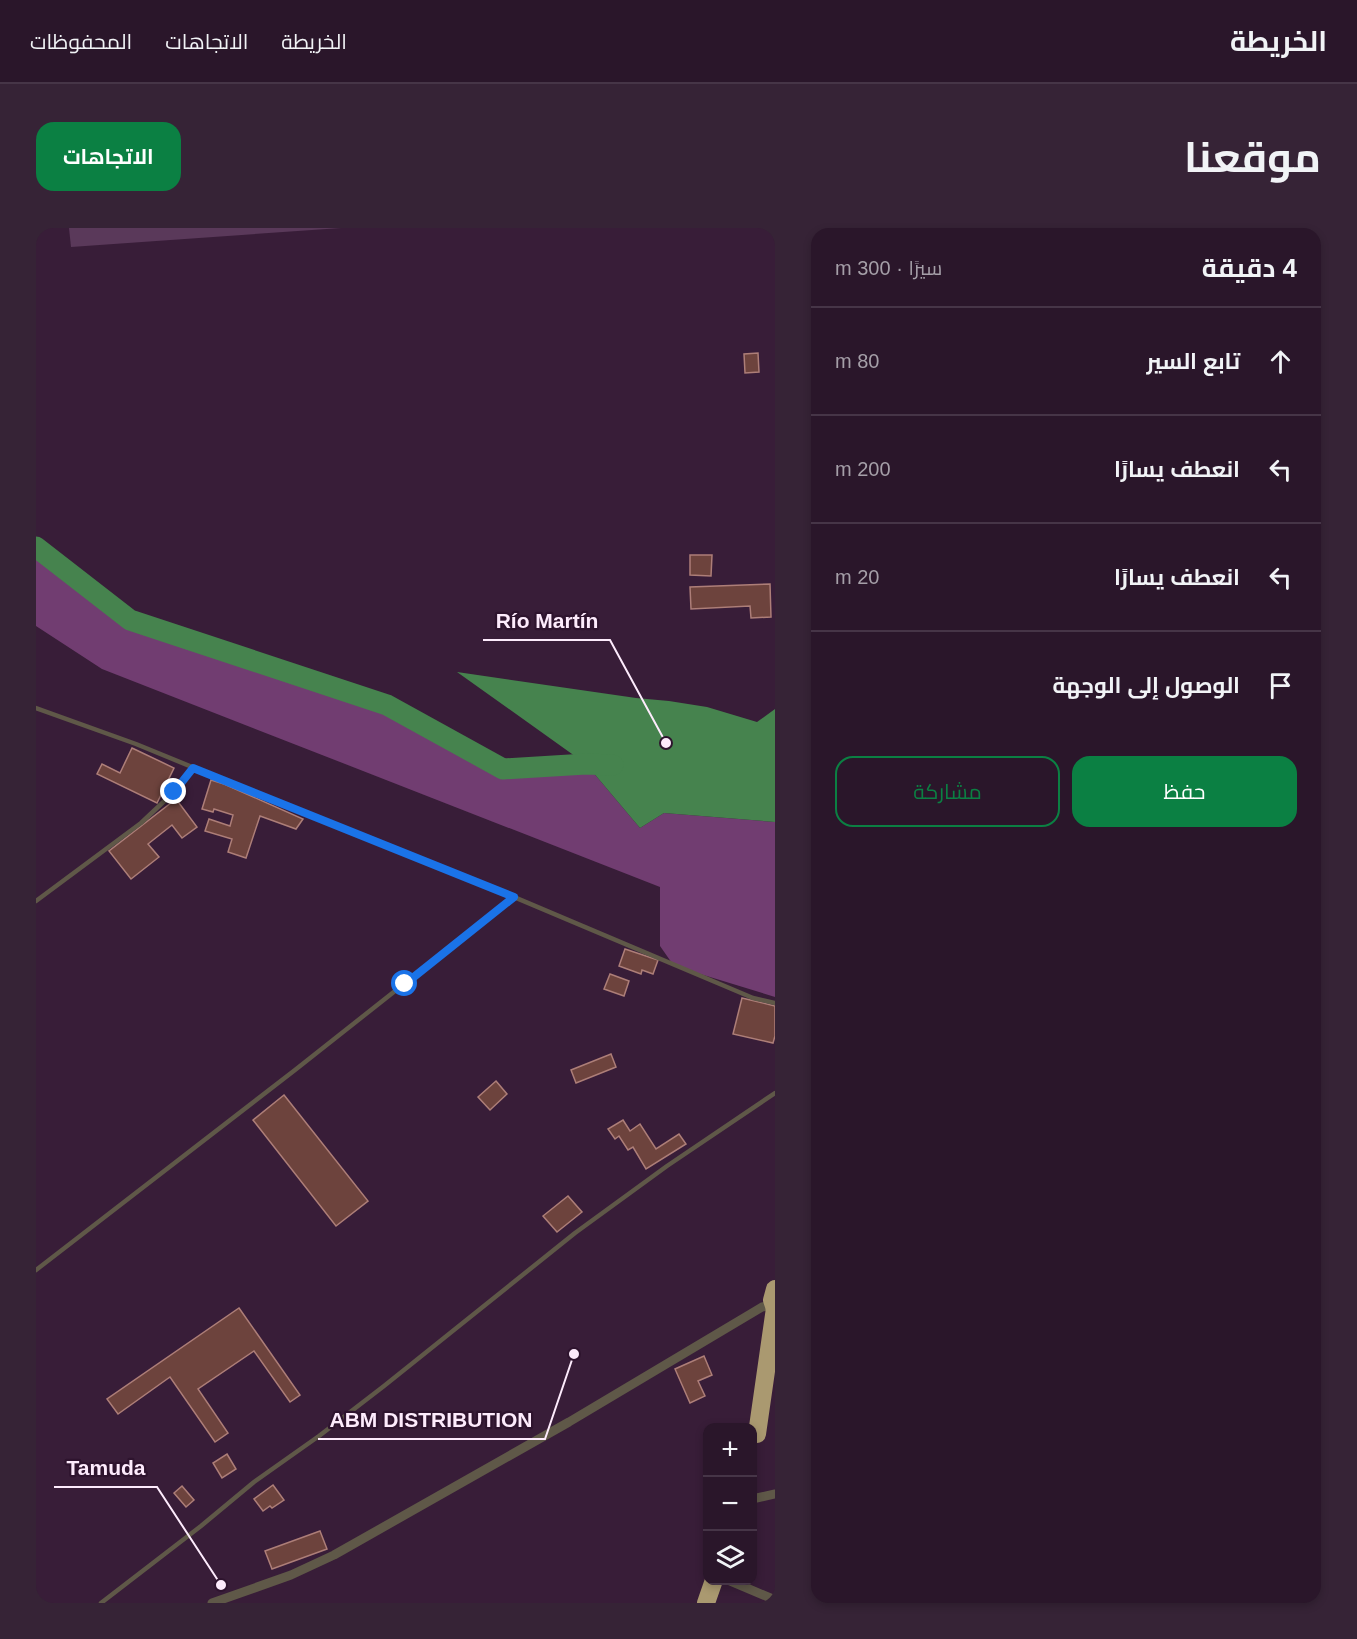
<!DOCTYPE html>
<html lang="ar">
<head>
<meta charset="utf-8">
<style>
	:root { --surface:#2a162a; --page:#362336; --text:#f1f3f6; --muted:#a59fa8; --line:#463547; --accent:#0b8043 }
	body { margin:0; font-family:Arial,Cairo,sans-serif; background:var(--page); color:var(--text); direction:rtl }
	.controls { position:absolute; right:18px; bottom:18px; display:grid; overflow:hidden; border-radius:12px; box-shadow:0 3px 9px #0003 }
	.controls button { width:54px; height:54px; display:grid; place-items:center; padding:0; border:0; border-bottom:2px solid var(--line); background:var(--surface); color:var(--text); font:30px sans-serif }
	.stop { position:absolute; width:18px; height:18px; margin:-14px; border:4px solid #1a73e8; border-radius:50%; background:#fff }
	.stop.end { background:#1a73e8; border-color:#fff; box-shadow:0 2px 6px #0008 }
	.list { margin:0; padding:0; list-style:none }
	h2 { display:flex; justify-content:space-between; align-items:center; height:78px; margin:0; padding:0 24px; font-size:26px }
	h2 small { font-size:20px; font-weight:400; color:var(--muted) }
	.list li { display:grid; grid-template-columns:39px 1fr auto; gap:18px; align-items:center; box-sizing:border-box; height:108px; padding:0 24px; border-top:2px solid var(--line) }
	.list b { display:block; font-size:22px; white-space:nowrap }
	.list em { font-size:20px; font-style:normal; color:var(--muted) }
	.actions { display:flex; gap:12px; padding:18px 24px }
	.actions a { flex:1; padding:14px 0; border:2px solid var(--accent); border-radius:18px; text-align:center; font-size:21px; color:var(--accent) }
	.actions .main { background:var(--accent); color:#fff }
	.icon { flex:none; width:33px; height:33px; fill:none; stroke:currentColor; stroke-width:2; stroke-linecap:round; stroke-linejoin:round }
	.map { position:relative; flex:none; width:739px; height:1375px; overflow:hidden; direction:ltr; border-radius:18px }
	header { display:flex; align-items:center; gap:36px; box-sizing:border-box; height:84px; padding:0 30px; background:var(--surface); border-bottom:2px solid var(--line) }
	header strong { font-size:28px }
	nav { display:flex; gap:33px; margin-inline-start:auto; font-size:21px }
	.intro { display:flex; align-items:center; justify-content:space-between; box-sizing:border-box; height:144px; padding:0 36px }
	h1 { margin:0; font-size:42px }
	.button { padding:15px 27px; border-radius:18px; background:var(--accent); color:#fff; font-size:21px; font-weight:700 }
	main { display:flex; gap:36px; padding:0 36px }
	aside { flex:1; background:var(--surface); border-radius:18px; box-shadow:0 3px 9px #0003 }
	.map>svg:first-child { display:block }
	.green { fill:#5a395a }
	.forest { fill:#713d71 }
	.water { fill:#46834e }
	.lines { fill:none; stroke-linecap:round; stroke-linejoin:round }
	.river { stroke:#46834e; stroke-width:21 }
	.building { fill:#6d433d; stroke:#ad7e78; stroke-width:1.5 }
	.lane { stroke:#5f5848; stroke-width:4.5 }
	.street { stroke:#5f5848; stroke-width:9 }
	.highway { stroke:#aa9970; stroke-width:18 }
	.route { stroke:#1a73e8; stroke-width:8 }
	.leader { fill:none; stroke:#fdebfc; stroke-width:2 }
	.callout-dot { fill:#fdebfc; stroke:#2e142e; stroke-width:2 }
	.callout-label { font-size:21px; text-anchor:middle; font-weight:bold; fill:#fdebfc; stroke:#2e142e; stroke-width:4.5; stroke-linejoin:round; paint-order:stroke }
</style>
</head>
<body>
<header>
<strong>الخريطة</strong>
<nav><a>الخريطة</a><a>الاتجاهات</a><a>المحفوظات</a></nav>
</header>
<div class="intro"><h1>موقعنا</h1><a class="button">الاتجاهات</a></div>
<main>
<aside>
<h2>4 دقيقة<small>سيرًا · 300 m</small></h2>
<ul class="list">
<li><svg class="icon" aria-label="ahead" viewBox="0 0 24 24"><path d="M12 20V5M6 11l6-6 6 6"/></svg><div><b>تابع السير</b></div><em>80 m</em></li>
<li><svg class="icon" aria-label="left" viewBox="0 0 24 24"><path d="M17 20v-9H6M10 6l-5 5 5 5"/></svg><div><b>انعطف يسارًا</b></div><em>200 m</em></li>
<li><svg class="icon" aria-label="left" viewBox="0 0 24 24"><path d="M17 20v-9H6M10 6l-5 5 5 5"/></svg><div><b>انعطف يسارًا</b></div><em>20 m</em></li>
<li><svg class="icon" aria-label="arrive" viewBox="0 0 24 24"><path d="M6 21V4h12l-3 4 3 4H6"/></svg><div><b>الوصول إلى الوجهة</b></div></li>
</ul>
<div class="actions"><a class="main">حفظ</a><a>مشاركة</a></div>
</aside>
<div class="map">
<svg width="739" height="1375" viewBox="0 0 739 1375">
	<rect width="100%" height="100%" fill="#381d38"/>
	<!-- green -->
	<path class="green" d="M 33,0 L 305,0 L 35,19 Z"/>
	<!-- forest -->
	<path class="forest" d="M 0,319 L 94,392 L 351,477 L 467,541 L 550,536 L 604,600 L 628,585 L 739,594 L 739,769 L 638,738 L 624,718 L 624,659 L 66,441 L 0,398 Z"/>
	<!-- water -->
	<path class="water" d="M 421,444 L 600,470 L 633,473 L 671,479 L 721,494 L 739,481 L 739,594 L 628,585 L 604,600 L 550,536 Z"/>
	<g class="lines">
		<!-- river -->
		<path class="river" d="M 0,319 L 94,392 L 351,477 L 467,541 L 550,536 L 577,537"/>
	</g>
	<!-- building -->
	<g class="building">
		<path d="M 722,125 L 723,144 L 709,145 L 708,126 Z"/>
		<path d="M 654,327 L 676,327 L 675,348 L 654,347 Z"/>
		<path d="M 734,356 L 735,389 L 715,390 L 714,378 L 655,381 L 654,359 Z"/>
		<path d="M 96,520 L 138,540 L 121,575 L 61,546 L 66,536 L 84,545 Z"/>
		<path d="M 175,552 L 188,556 L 267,591 L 260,601 L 224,588 L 210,630 L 192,624 L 196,611 L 169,603 L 173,591 L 194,598 L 197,587 L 178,581 L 177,584 L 166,581 Z"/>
		<path d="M 140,571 L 161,599 L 146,610 L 136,597 L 112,616 L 123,629 L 95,651 L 73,623 Z"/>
		<path d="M 589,721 L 622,732 L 617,746 L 606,742 L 605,746 L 583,738 Z"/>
		<path d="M 574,746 L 593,753 L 588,768 L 568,761 Z"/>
		<path d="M 706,770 L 739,778 L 739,808 L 737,815 L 697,806 Z"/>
		<path d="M 575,826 L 580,839 L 540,855 L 535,842 Z"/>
		<path d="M 460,853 L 471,866 L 454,882 L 442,869 Z"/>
		<path d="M 248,867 L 332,973 L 300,998 L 217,892 Z"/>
		<path d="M 587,892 L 594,903 L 604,896 L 620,921 L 643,906 L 650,916 L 610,941 L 597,919 L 592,922 L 583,908 L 579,911 L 572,901 Z"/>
		<path d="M 532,968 L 546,984 L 521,1004 L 507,988 Z"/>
		<path d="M 203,1080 L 264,1167 L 254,1174 L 218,1123 L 162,1161 L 192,1205 L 179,1214 L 134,1149 L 82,1186 L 71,1171 Z"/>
		<path d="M 668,1128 L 676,1147 L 662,1153 L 669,1168 L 654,1175 L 639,1141 Z"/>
		<path d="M 191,1226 L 200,1241 L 186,1250 L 177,1235 Z"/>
		<path d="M 237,1257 L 248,1272 L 236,1280 L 234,1278 L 227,1283 L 218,1271 Z"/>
		<path d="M 146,1258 L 158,1272 L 150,1279 L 138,1265 Z"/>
		<path d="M 284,1303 L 291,1321 L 236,1341 L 229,1323 Z"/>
	</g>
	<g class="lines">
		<!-- lane -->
		<g class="lane">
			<path d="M 0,480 L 100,516 L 300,598 L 426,647 L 717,770 L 739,775"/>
			<path d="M 0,673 L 105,595 L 138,564 L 157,540"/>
			<path d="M 0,1042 L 259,842 L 478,669"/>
			<path d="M 65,1375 L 165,1298 L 218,1254 L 283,1208 L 348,1158 L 539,1005 L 631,938 L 739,865"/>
		</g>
		<!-- street -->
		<g class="street">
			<path d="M 716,1271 L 739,1266"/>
			<path d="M 692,1352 L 739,1372"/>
			<path d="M 176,1375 L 255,1347 L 298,1327 L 533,1194 L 716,1085 L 726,1079 L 737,1077"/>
		</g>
		<!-- highway -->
		<g class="highway">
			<path d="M 739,1061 L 736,1072 L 739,1081"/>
			<path d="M 721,1206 L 739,1080"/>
			<path d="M 670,1375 L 678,1352"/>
		</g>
	</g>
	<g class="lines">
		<!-- route -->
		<path class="route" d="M 138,564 L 157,540 L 478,669 L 369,756"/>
	</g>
	<!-- callouts -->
	<path class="leader" d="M630 515L574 412H447M538 1126L509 1211H282M185 1357L121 1259H18"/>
	<g class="callout-dot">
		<circle cx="630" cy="515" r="6"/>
		<circle cx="538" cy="1126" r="6"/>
		<circle cx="185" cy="1357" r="6"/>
	</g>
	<g class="callout-label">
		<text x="511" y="400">Río Martín</text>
		<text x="395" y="1199">ABM DISTRIBUTION</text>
		<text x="70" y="1247">Tamuda</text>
	</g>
</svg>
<div class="controls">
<button>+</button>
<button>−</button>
<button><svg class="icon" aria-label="layers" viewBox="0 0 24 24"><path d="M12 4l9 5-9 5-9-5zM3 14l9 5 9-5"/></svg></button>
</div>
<div class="stop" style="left:369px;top:756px"></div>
<div class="stop end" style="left:138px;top:564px"></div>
</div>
</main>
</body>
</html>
